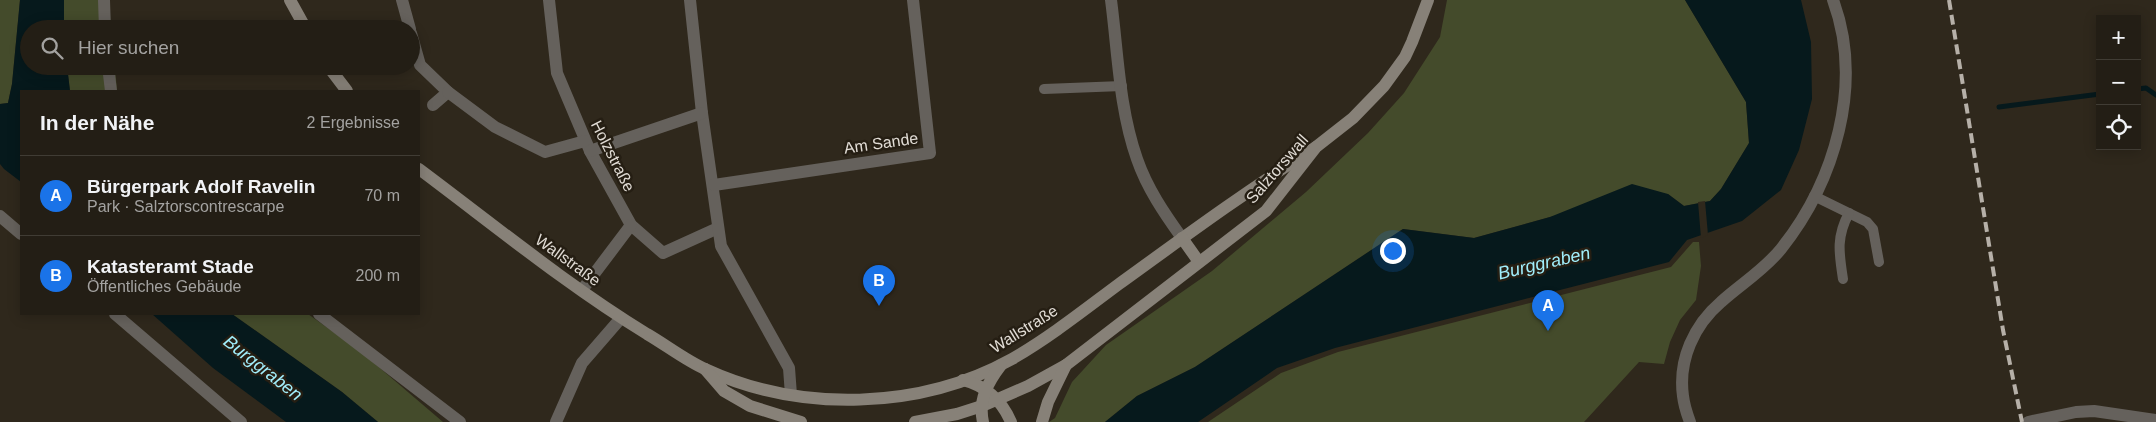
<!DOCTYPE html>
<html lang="de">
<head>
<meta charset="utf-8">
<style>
	:root { --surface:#231e15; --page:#2b271e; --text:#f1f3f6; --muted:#a3a2a0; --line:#403c34; --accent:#1a73e8 }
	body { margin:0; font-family:Arial,sans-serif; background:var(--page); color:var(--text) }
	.controls { position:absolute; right:15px; top:15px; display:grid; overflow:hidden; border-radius:0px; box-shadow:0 2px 12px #0003 }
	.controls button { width:45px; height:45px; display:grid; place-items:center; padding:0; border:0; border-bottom:1px solid var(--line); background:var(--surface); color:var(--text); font:25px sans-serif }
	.you { position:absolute; left:1392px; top:250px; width:18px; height:18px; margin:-12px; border:4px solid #fff; border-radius:50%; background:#1a73e8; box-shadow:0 0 0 8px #1a73e833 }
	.badge { display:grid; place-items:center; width:32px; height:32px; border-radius:50%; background:var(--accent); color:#fff; font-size:16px; font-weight:700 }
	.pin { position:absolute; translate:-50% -41px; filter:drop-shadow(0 1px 2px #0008) }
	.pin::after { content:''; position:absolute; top:26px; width:18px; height:15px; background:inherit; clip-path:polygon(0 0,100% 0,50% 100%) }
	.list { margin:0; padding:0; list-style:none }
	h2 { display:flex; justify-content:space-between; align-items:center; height:65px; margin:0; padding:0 20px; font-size:21px }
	h2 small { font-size:16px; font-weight:400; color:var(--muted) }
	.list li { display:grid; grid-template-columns:32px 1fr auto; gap:15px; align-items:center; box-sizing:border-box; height:80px; padding:0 20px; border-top:1px solid var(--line) }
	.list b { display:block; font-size:19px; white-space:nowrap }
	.list p { margin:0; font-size:16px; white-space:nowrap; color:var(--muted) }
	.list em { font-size:16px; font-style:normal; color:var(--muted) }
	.icon { flex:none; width:28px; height:28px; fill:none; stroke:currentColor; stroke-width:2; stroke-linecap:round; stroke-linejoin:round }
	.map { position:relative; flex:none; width:2156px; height:422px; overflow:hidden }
	.search { position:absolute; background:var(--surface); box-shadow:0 2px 12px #0003; left:20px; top:20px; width:400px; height:55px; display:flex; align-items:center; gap:12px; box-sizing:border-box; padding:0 18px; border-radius:28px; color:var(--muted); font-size:19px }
	.panel { position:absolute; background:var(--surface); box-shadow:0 2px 12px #0003; left:20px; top:90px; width:400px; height:225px; border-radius:0px }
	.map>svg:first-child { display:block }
	.green { fill:#444b2b }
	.water { fill:#06191c }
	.pier { fill:#2f281c }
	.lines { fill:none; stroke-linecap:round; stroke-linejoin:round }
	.stream { stroke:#06191c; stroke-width:5 }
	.lane { stroke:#65615c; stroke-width:10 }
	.street { stroke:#65615c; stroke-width:12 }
	.secondary { stroke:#878178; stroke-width:12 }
	.rail { stroke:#b6b0a8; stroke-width:4; stroke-dasharray:10 5; stroke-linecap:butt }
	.labels { text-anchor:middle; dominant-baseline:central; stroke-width:5; stroke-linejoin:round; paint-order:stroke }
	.street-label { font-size:16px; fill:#e1dcd5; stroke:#251e13 }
	.water-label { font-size:18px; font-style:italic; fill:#a1eefb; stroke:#251e13 }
</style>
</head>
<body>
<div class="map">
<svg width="2156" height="422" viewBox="0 0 2156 422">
	<rect width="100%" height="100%" fill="#2f281c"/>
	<!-- green -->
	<g class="green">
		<path d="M 0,0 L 20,0 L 12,84 L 8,103 L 0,104 Z"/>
		<path d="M 64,0 L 109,0 L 111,29 L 64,29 Z"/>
		<path d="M 1447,0 L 1685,0 L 1746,102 L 1749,143 L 1721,189 L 1710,201 L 1684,206 L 1668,194 L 1550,217 L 1474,238 L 1403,229 L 1195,367 L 1137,396 L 1105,422 L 1049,422 L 1055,418 L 1072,382 L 1106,345 L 1212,271 L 1306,192 L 1368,133 L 1404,93 L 1440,37 Z"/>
		<path d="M 67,66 L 115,66 L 117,91 L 70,91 Z"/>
		<path d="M 1693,242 L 1699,242 L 1701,266 L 1696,300 L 1680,320 L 1670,342 L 1664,364 L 1639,362 L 1584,422 L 1208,422 L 1281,373 L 1338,352 L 1671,267 Z"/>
		<path d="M 232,314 L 308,314 L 360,351 L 443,422 L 378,422 L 342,392 Z"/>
	</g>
	<!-- water -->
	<g class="water">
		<path d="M 20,0 L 64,0 L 64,29 L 29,29 L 29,66 L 67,66 L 70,91 L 21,91 L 21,182 L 4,169 L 0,164 L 0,104 L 8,103 L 12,84 Z"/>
		<path d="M 1685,0 L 1801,0 L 1811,42 L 1812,99 L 1799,150 L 1781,190 L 1742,221 L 1687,240 L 1669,262 L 1335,348 L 1277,368 L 1198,422 L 1105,422 L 1137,396 L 1195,367 L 1403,229 L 1474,238 L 1550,217 L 1632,184 L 1668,194 L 1684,206 L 1710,201 L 1721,189 L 1749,143 L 1746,102 Z"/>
		<path d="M 152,314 L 232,314 L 342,392 L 378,422 L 286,422 L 213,368 Z"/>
	</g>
	<!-- pier -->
	<path class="pier" d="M 1705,201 L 1708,235 L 1701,238 L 1698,202 Z"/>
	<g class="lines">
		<!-- stream -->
		<g class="stream">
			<path d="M 2137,89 L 2146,88 L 2156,95"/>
			<path d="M 1999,107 L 2100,94"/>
		</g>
		<!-- lane -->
		<g class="lane">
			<path d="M 1044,89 L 1122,86"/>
			<path d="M 1814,196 L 1867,222 L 1873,229 L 1879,262"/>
			<path d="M 1843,279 C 1839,253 1836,237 1849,213"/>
		</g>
		<!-- street -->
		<g class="street">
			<path d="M 104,0 L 105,29"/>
			<path d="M 402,0 L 410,29"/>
			<path d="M 549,0 L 557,73 L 590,151 L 631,225 L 663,253 L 718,228"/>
			<path d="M 690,0 L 702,113 L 721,246 L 789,368 L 791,395"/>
			<path d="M 1111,0 C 1118,53 1119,108 1137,159 C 1147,188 1164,213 1182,238"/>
			<path d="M 411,33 L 420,65 L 448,92 L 433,105"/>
			<path d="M 108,66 L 111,91"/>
			<path d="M 448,92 L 495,127 L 545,152 L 585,141"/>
			<path d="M 590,151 L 702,113"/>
			<path d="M 714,185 L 930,153 L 913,0"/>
			<path d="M 0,216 L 21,234"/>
			<path d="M 582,290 L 631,225"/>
			<path d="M 115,314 L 241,422"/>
			<path d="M 319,314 L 460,422"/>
			<path d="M 556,422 L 582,363 L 621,318"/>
			<path d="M 1690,422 C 1687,414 1684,405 1683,396 C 1678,360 1694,325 1721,302 C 1741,284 1764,270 1781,249 C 1835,181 1864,84 1833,0"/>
			<path d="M 2028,422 L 2076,412 L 2094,411 L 2156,420"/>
		</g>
		<!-- secondary -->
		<g class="secondary">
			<path d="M 290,0 L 306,29"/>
			<path d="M 328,66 L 347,91"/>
			<path d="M 419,169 C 494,225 567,285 647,334 C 666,345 685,360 705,369 C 800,413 920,410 1012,359 C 1050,337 1084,310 1119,284 C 1184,237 1248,190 1316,147"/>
			<path d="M 1182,238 L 1199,262"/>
			<path d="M 705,369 L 724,391 L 750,406 L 801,422"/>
			<path d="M 963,380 C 986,386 1002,401 1011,422"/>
			<path d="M 915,422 L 957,414 L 982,406 L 1028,386 L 1066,365 L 1266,211 L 1316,147 L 1353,118 L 1384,86 L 1405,57 L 1412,42 L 1428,0"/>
			<path d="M 983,422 C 978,400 988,382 1001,365"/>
			<path d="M 1042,422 L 1048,402 L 1066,365"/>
		</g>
		<!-- rail -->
		<path class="rail" d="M 1949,0 L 2003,330 L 2022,422"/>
	</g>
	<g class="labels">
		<!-- street labels -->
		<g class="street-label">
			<text transform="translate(881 143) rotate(-8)">Am Sande</text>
			<text transform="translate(613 156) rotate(63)">Holzstraße</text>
			<text transform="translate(1277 169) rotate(-49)">Salztorswall</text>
			<text transform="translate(568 260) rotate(36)">Wallstraße</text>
			<text transform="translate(1024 329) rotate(-32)">Wallstraße</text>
		</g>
		<!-- water labels -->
		<g class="water-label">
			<text transform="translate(1544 263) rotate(-13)">Burggraben</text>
			<text transform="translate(263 368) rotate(38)">Burggraben</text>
		</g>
	</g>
</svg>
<div class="controls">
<button>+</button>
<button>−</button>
<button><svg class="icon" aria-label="locate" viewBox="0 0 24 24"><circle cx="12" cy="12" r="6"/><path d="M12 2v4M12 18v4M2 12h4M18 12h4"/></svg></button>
</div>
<div class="you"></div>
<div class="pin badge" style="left:1548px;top:331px">A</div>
<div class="pin badge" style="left:879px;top:306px">B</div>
<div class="search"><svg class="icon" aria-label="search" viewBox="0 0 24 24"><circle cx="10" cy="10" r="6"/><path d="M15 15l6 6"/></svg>Hier suchen</div>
<section class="panel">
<h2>In der Nähe<small>2 Ergebnisse</small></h2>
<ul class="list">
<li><span class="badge">A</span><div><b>Bürgerpark Adolf Ravelin</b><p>Park · Salztorscontrescarpe</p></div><em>70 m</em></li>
<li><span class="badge">B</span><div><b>Katasteramt Stade</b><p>Öffentliches Gebäude</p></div><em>200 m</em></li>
</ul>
</section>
</div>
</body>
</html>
